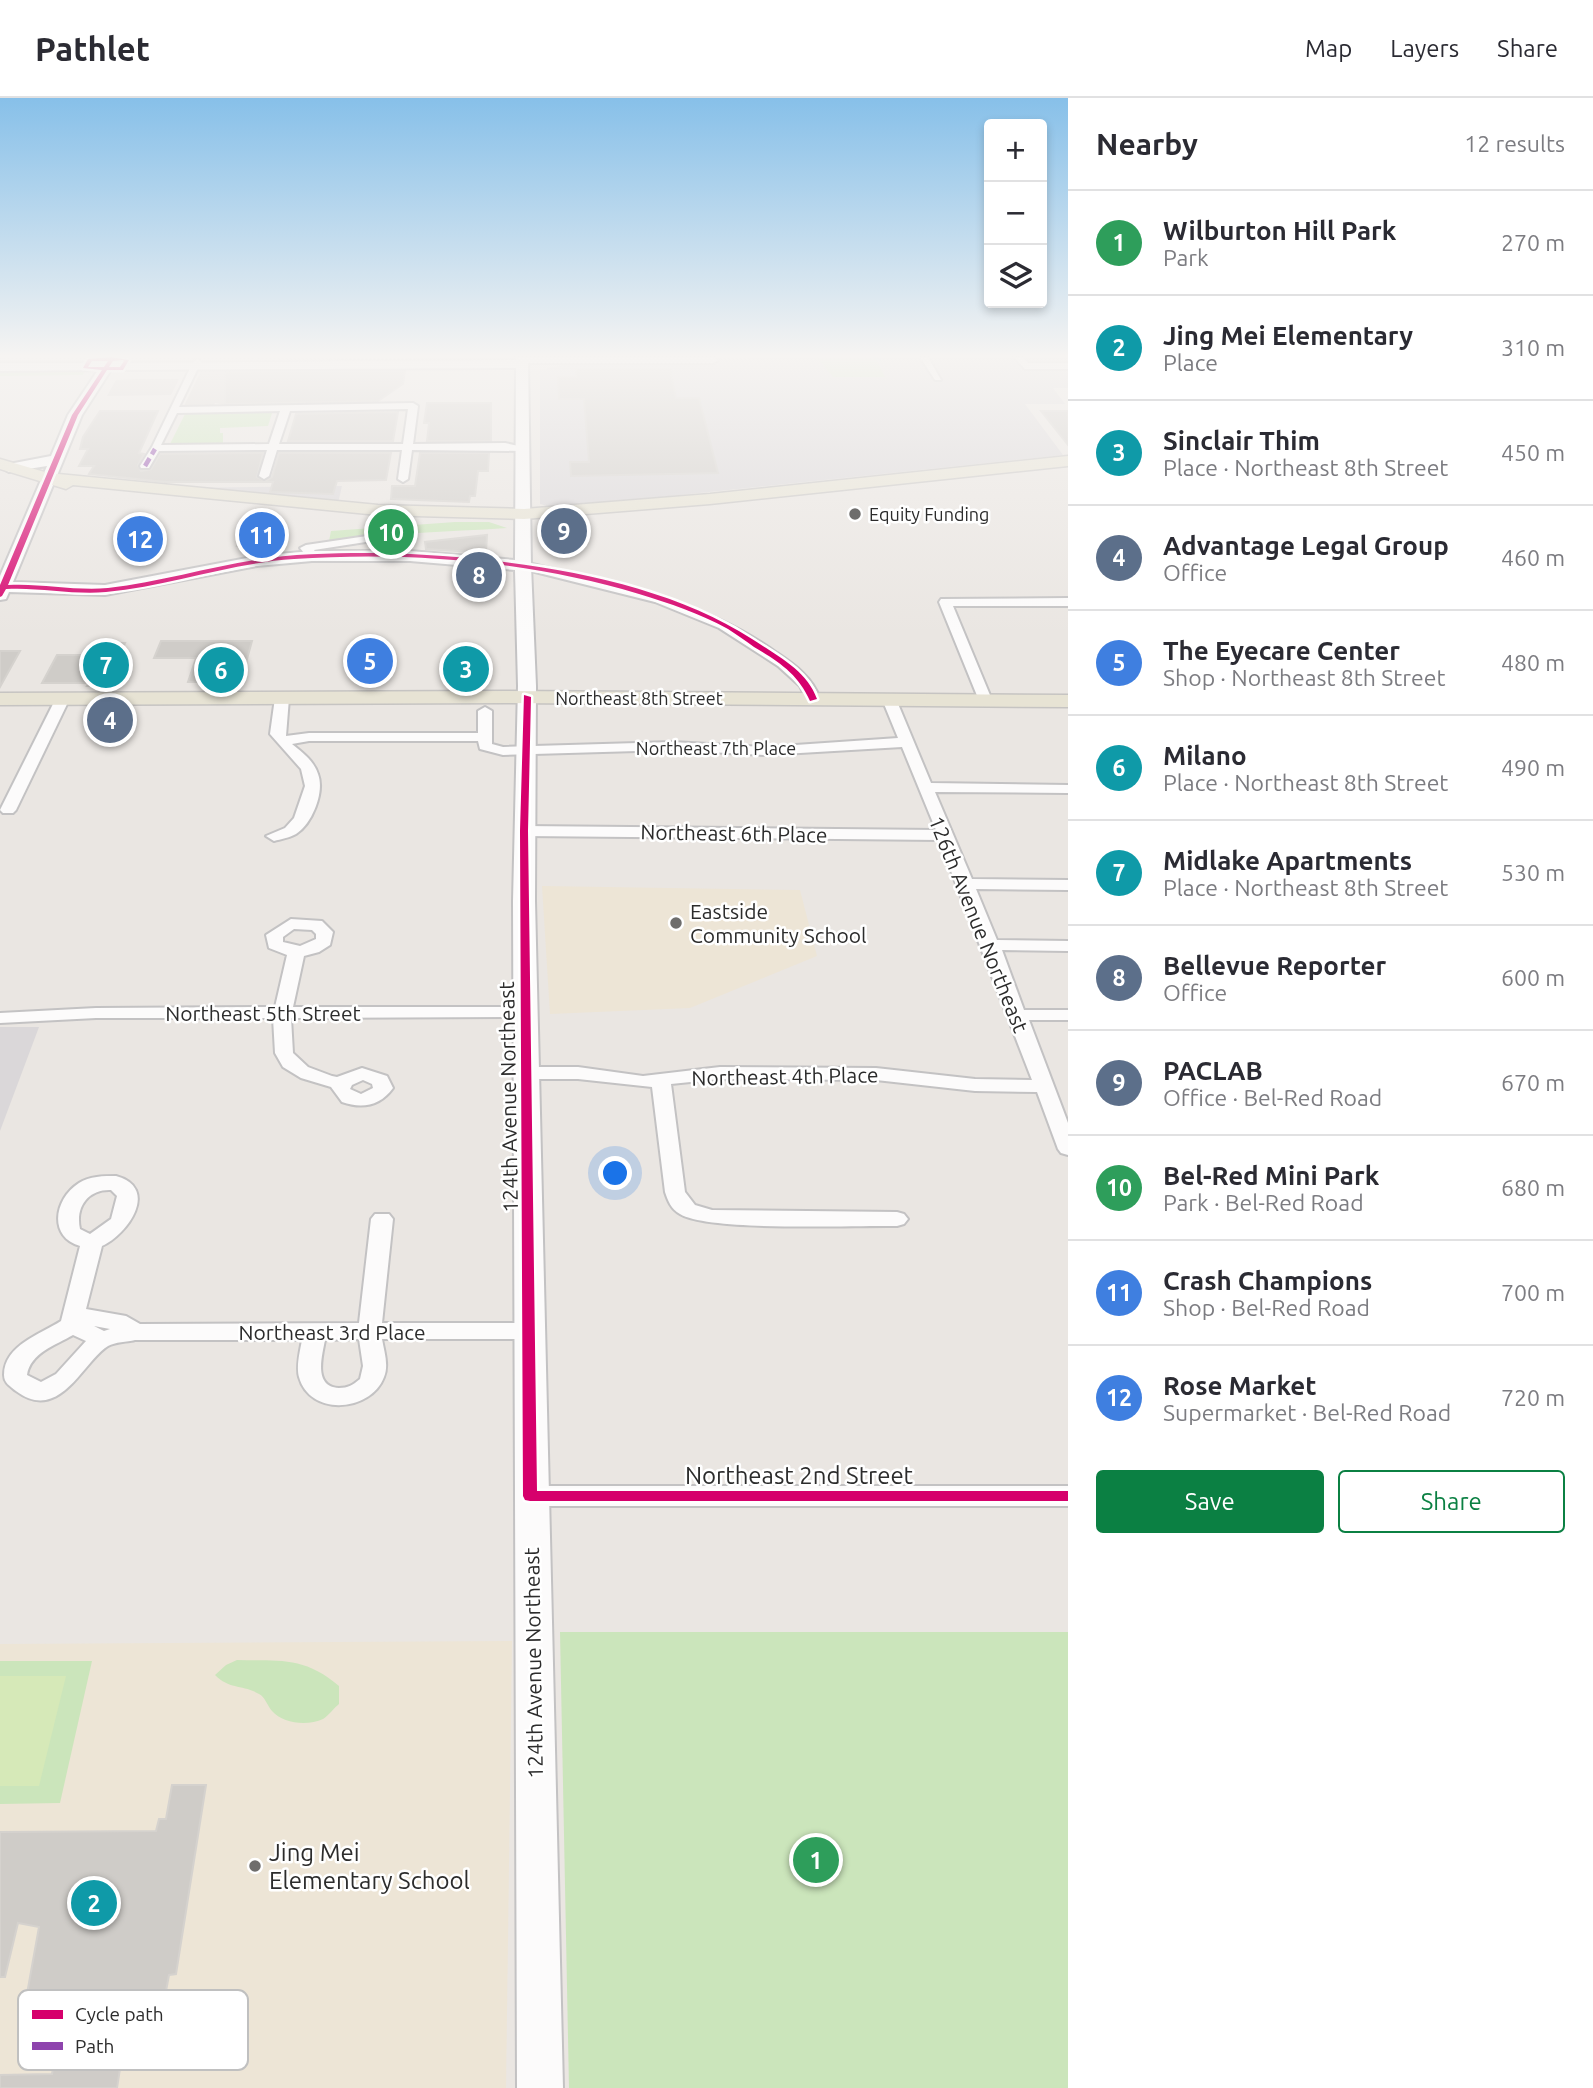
<!DOCTYPE html>
<html lang="en">
<head>
<meta charset="utf-8">
<style>
	:root { --surface:#fff; --page:#f7f7f7; --text:#2b2b33; --muted:#7c7c81; --line:#e1e1e2; --accent:#0b8043 }
	body { margin:0; font-family:Ubuntu,sans-serif; background:var(--page); color:var(--text) }
	.controls { position:absolute; right:21px; top:21px; display:grid; overflow:hidden; border-radius:7px; box-shadow:0 4px 10px #0003 }
	.controls button { width:63px; height:63px; display:grid; place-items:center; padding:0; border:0; border-bottom:2px solid var(--line); background:var(--surface); color:var(--text); font:35px sans-serif }
	.you { position:absolute; left:616px; top:1076px; width:24px; height:24px; margin:-18px; border:5px solid #fff; border-radius:50%; background:#1a73e8; box-shadow:0 0 0 10px #1a73e833 }
	.badge { display:grid; place-items:center; width:46px; height:46px; border-radius:50%; background:var(--accent); color:#fff; font-size:23px; font-weight:700 }
	.pin { position:absolute; translate:-50% -50%; border:4px solid #fff; box-shadow:0 2px 7px #0006 }
	.list { margin:0; padding:0; list-style:none }
	h2 { display:flex; justify-content:space-between; align-items:center; height:91px; margin:0; padding:0 28px; font-size:30px }
	h2 small { font-size:23px; font-weight:400; color:var(--muted) }
	.list li { display:grid; grid-template-columns:46px 1fr auto; gap:21px; align-items:center; box-sizing:border-box; height:105px; padding:0 28px; border-top:2px solid var(--line) }
	.list b { display:block; font-size:26px; white-space:nowrap }
	.list p { margin:0; font-size:23px; white-space:nowrap; color:var(--muted) }
	.list em { font-size:23px; font-style:normal; color:var(--muted) }
	.actions { display:flex; gap:14px; padding:21px 28px }
	.actions a { flex:1; padding:16px 0; border:2px solid var(--accent); border-radius:7px; text-align:center; font-size:24px; color:var(--accent) }
	.actions .main { background:var(--accent); color:#fff }
	.icon { flex:none; width:38px; height:38px; fill:none; stroke:currentColor; stroke-width:2; stroke-linecap:round; stroke-linejoin:round }
	.map { position:relative; flex:none; width:1068px; height:1990px; overflow:hidden }
	header { display:flex; align-items:center; gap:42px; box-sizing:border-box; height:98px; padding:0 35px; background:var(--surface); border-bottom:2px solid var(--line) }
	header strong { font-size:33px }
	nav { display:flex; gap:38px; margin-inline-start:auto; font-size:24px }
	main { display:flex }
	aside { flex:1; background:var(--surface) }
	.map>svg:first-child { display:block }
	.industrial { fill:#dad7d9 }
	.education { fill:#ede5d6 }
	.green { fill:#cbe5bb }
	.pitch { fill:#d6e9b8 }
	.plaza { fill:#d8d4d0 }
	.lines { fill:none; stroke-linecap:round; stroke-linejoin:round }
	.stream { stroke:#95d3eb; stroke-width:2.5 }
	.building { fill:#cfccc8; stroke:#d5d2ce; stroke-width:2 }
	.street-casing { stroke:#c3c2c3; stroke-width:4 }
	.secondary-casing { stroke:#c3c2c3; stroke-width:4 }
	.primary-casing { stroke:#c6c4c2; stroke-width:3 }
	.street { fill:#fcfbfb; fill-rule:evenodd }
	.secondary { fill:#fcfbfb; fill-rule:evenodd }
	.primary { fill:#e7e3d4; fill-rule:evenodd }
	.tram { stroke:#dededf; stroke-width:2 }
	.quiet { stroke:#8e44ad; stroke-width:4.5; stroke-dasharray:9 4.5; stroke-linecap:butt }
	.cycleway-casing { stroke:#fff; stroke-width:5 }
	.cycleway { fill:#d6006c; fill-rule:evenodd }
	.poi-dot { fill:#6e6d6c; stroke:#fff; stroke-width:2.5 }
	.labels { text-anchor:middle; dominant-baseline:central; stroke-width:5; stroke-linejoin:round; paint-order:stroke }
	.far-poi-label { font-size:18px; fill:#2c2c2c; stroke:#fff; text-anchor:start }
	.far-street-label { font-size:18px; fill:#2c2c2c; stroke:#fff }
	.street-label { font-size:21px; fill:#2c2c2c; stroke:#fff }
	.poi-label { font-size:21px; fill:#2c2c2c; stroke:#fff; text-anchor:start }
	.near-street-label { font-size:24px; fill:#2c2c2c; stroke:#fff }
	.near-poi-label { font-size:24px; fill:#2c2c2c; stroke:#fff; text-anchor:start }
	.key { fill:#fff; stroke:#c0c0c0; stroke-width:2 }
	.key-label { font-size:19px; fill:#2c2c2c }
</style>
</head>
<body>
<header>
<strong>Pathlet</strong>
<nav><a>Map</a><a>Layers</a><a>Share</a></nav>
</header>
<main>
<div class="map">
<svg width="1068" height="1990" viewBox="0 0 1068 1990">
	<rect width="100%" height="100%" fill="#eae6e2"/>
	<!-- industrial -->
	<g class="industrial">
		<path d="M 538,259 L 713,259 L 714,261 L 746,261 L 766,259 L 1068,259 L 1068,290 L 1053,290 L 1065,306 L 1025,306 L 1063,357 L 556,410 L 540,406 L 540,272 L 578,264 L 714,261 Z"/>
		<path d="M 342,388 L 338,405 L 181,390 Z"/>
		<path d="M 0,929 L 39,929 L 0,1033 Z"/>
	</g>
	<!-- education -->
	<g class="education">
		<path d="M 542,788 L 800,792 L 817,858 L 690,910 L 550,916 Z"/>
		<path d="M 512,1543 L 506,1990 L 0,1990 L 0,1546 Z"/>
	</g>
	<!-- green -->
	<g class="green">
		<path d="M 810,259 L 875,259 L 885,279 L 833,279 L 819,262 Z"/>
		<path d="M 0,271 L 77,271 L 85,273 L 83,277 L 0,278 Z"/>
		<path d="M 273,312 L 268,328 L 220,330 L 220,335 L 223,335 L 223,346 L 170,346 L 185,316 Z"/>
		<path d="M 455,424 L 489,424 L 507,430 C 447,434 388,435 329,443 L 331,433 Z"/>
		<path d="M 560,1534 L 1068,1534 L 1068,1990 L 569,1990 Z"/>
		<path d="M 237,1562 C 280,1563 304,1558 339,1588 L 339,1606 C 334,1610 328,1618 323,1621 C 308,1628 283,1626 272,1613 C 267,1607 265,1599 259,1596 C 242,1586 230,1592 215,1577 L 226,1567 Z"/>
		<path d="M 0,1563 L 92,1563 L 60,1705 L 0,1706 Z"/>
	</g>
	<!-- pitch -->
	<path class="pitch" d="M 0,1578 L 66,1578 L 39,1688 L 0,1688 Z"/>
	<!-- plaza -->
	<g class="plaza">
		<path d="M 202,271 L 225,271 L 226,280 L 230,282 L 225,284 L 232,284 L 231,295 L 225,295 L 225,307 L 215,305 L 214,308 L 184,308 Z"/>
		<path d="M 136,281 L 179,281 L 171,297 L 107,298 L 116,282 Z"/>
	</g>
	<g class="lines">
		<!-- stream -->
		<path class="stream" d="M 874,259 L 880,262"/>
	</g>
	<!-- building -->
	<g class="building">
		<path d="M 576,271 L 670,271 L 676,300 L 699,300 L 718,375 L 571,378 L 570,364 L 589,364 L 584,301 L 559,301 L 558,279 L 576,279 Z"/>
		<path d="M 405,273 L 403,286 L 378,303 L 225,306 L 225,274 Z"/>
		<path d="M 427,305 L 491,305 L 491,343 L 427,343 L 429,325 L 424,325 Z"/>
		<path d="M 100,313 L 158,313 L 139,355 L 144,356 L 138,367 L 141,373 L 151,371 L 160,356 L 263,355 L 257,379 L 265,383 L 272,379 L 279,355 L 391,355 L 386,382 L 337,383 L 333,396 L 270,394 L 273,384 L 165,384 L 89,376 L 94,368 L 79,368 L 88,351 L 80,351 L 83,339 Z"/>
		<path d="M 1041,313 L 1068,313 L 1068,347 Z"/>
		<path d="M 398,314 L 393,343 L 288,343 L 296,316 Z"/>
		<path d="M 420,355 L 489,355 L 488,373 L 478,373 L 475,398 L 470,398 L 469,404 L 391,401 L 392,388 L 415,388 Z"/>
		<path d="M 248,416 L 274,416 L 269,430 L 285,430 L 281,443 L 276,443 L 267,448 L 237,448 Z"/>
		<path d="M 487,437 L 486,455 L 426,451 L 425,444 Z"/>
		<path d="M 161,543 L 252,543 L 241,583 L 188,584 L 196,560 L 154,560 Z"/>
		<path d="M 107,545 L 125,545 L 107,588 L 87,588 L 89,585 L 42,585 L 57,557 L 102,557 Z"/>
		<path d="M 0,553 L 20,553 L 0,589 Z"/>
		<path d="M 451,558 L 484,558 L 482,584 L 448,584 Z"/>
		<path d="M 172,1687 L 206,1687 L 176,1876 L 169,1877 L 164,1904 L 143,1904 L 144,1898 L 59,1899 L 58,1907 L 25,1907 L 39,1829 L 18,1825 L 5,1879 L 0,1879 L 0,1734 L 156,1733 L 159,1721 L 166,1721 Z"/>
		<path d="M 122,1958 L 117,1990 L 0,1990 L 0,1977 L 52,1976 L 55,1959 Z"/>
	</g>
	<g class="lines">
		<defs>
			<g id="street">
				<path d="M 920,259 L 928,259 L 941,282 L 935,282 Z"/>
				<path d="M 1014,259 L 1022,259 L 1028,265 L 1068,265 L 1068,271 L 1025,271 Z"/>
				<path d="M 522,260 L 714,259 L 718,262 L 714,265 L 519,265 L 518,263 Z"/>
				<path d="M 197,261 L 201,264 L 179,309 L 413,305 L 418,308 L 413,346 L 505,345 L 528,350 L 523,353 L 412,352 L 408,381 L 403,384 L 398,381 L 402,352 L 277,352 L 269,378 L 264,381 L 259,378 L 267,352 L 159,353 L 149,370 L 141,370 L 140,368 L 152,349 L 193,264 ZM 408,311 L 403,346 L 279,346 L 290,313 ZM 280,313 L 269,346 L 161,347 L 177,315 Z"/>
				<path d="M 394,434 L 398,435 L 398,439 L 314,452 L 318,458 L 312,461 L 308,460 L 300,450 L 306,447 Z"/>
				<path d="M 523,464 C 612,484 702,501 777,555 C 795,567 813,580 820,601 L 813,605 L 808,604 L 800,588 L 778,568 L 719,530 L 655,504 L 519,470 L 519,466 Z"/>
				<path d="M 1068,500 L 1068,508 L 953,508 L 992,602 L 990,605 L 980,605 L 939,504 L 941,501 Z"/>
				<path d="M 63,596 L 70,600 L 16,712 L 13,715 L 3,715 L 0,712 L 56,600 Z"/>
				<path d="M 282,596 L 289,600 L 286,638 L 309,635 L 478,635 L 478,613 L 485,609 L 492,613 L 492,646 L 503,649 L 672,644 L 766,649 L 898,640 L 882,601 L 889,597 L 896,601 L 931,685 L 1068,687 L 1068,695 L 935,694 L 972,781 L 1068,782 L 1068,792 L 976,791 L 997,842 L 1068,843 L 1068,853 L 1002,852 L 1024,912 L 1068,912 L 1068,922 L 1029,922 L 1068,1025 L 1068,1057 L 1061,1055 L 1058,1051 L 1037,994 L 975,993 L 876,982 L 720,981 L 671,986 L 685,1094 L 695,1107 L 712,1112 L 897,1114 L 904,1116 L 908,1121 L 904,1126 L 897,1128 C 855,1127 709,1134 680,1116 C 671,1111 668,1103 665,1094 L 652,989 L 578,981 L 528,981 L 519,975 L 528,969 L 578,969 L 643,978 L 720,969 L 876,970 L 975,981 L 1032,982 L 939,742 L 524,738 L 516,733 L 524,728 L 936,732 L 902,649 L 766,657 L 672,652 L 503,657 L 480,651 L 478,643 L 309,643 L 292,646 C 302,654 314,663 318,676 C 325,694 312,726 296,736 C 289,740 281,741 274,743 L 266,738 L 285,730 L 294,720 L 305,688 L 301,671 L 270,636 L 275,600 Z"/>
				<path d="M 291,821 L 322,823 L 333,834 L 330,847 L 319,854 L 304,858 L 293,909 L 526,909 L 535,914 L 526,919 L 291,920 L 293,955 L 308,969 L 332,978 L 337,979 L 362,970 L 387,978 L 393,990 C 380,1008 362,1011 342,1004 L 331,989 L 301,980 L 283,969 L 275,955 L 273,920 L 96,920 L 0,925 L 0,915 L 96,910 L 275,909 L 287,857 L 269,850 L 266,837 ZM 294,831 L 312,832 L 316,836 L 316,841 L 300,848 L 283,844 L 283,839 ZM 363,982 L 372,986 L 373,990 L 361,996 L 350,991 L 352,987 Z"/>
				<path d="M 116,1078 C 160,1090 128,1136 102,1148 L 86,1211 L 126,1218 L 140,1226 L 359,1225 L 371,1121 L 375,1116 L 389,1116 L 393,1121 L 382,1225 L 530,1225 L 538,1227 L 541,1233 L 538,1239 L 530,1241 L 382,1241 C 384,1253 389,1267 384,1279 C 371,1314 310,1319 299,1279 C 296,1268 300,1253 302,1242 L 135,1242 C 127,1244 115,1244 108,1248 C 83,1263 60,1326 16,1293 C 10,1288 4,1285 4,1277 C 4,1247 41,1236 61,1223 L 80,1148 C 48,1139 54,1101 79,1085 C 89,1078 104,1078 116,1078 ZM 111,1092 L 117,1098 L 111,1121 L 90,1136 L 80,1131 C 75,1108 89,1091 111,1092 ZM 94,1228 L 110,1231 L 104,1233 ZM 73,1237 L 86,1243 L 56,1276 L 41,1284 L 27,1277 C 30,1255 56,1247 73,1237 ZM 359,1241 L 363,1268 L 360,1281 C 353,1287 348,1290 339,1290 C 313,1289 322,1258 325,1242 Z"/>
				<path d="M 530,1388 L 1068,1388 L 1068,1408 L 530,1408 L 521,1405 L 518,1398 L 521,1391 Z"/>
			</g>
			<path id="secondary" d="M 107,259 L 119,259 L 115,265 L 516,262 L 516,259 L 528,259 L 531,468 L 536,588 L 535,803 L 563,1990 L 517,1990 L 513,803 L 518,588 L 515,472 L 410,463 L 312,463 L 257,468 L 105,497 L 9,494 L 6,501 L 0,502 L 0,478 L 47,368 L 9,374 L 2,370 L 9,366 L 51,358 L 68,317 L 98,272 L 0,273 L 0,265 L 103,265 ZM 516,270 L 515,462 L 410,453 L 312,453 L 257,458 L 105,487 L 13,484 L 82,317 L 111,272 Z"/>
			<g id="primary">
				<path d="M 1068,358 L 1068,368 L 710,406 L 524,421 L 378,417 L 73,387 L 66,391 L 0,371 L 0,361 L 48,375 L 378,407 L 524,411 L 710,396 Z"/>
				<path d="M 506,593 L 1068,597 L 1068,609 L 506,605 L 0,607 L 0,595 Z"/>
			</g>
		</defs>
		<!-- street casing -->
		<use href="#street" class="street-casing"/>
		<!-- secondary casing -->
		<use href="#secondary" class="secondary-casing"/>
		<!-- primary casing -->
		<use href="#primary" class="primary-casing"/>
		<!-- street -->
		<use href="#street" class="street"/>
		<!-- secondary -->
		<use href="#secondary" class="secondary"/>
		<!-- primary -->
		<use href="#primary" class="primary"/>
		<!-- tram -->
		<path class="tram" d="M 0,260 L 26,259"/>
		<!-- quiet -->
		<path class="quiet" d="M 145,368 L 155,351"/>
		<defs>
			<g id="cycleway">
				<path d="M 111,259 L 129,262 L 123,272 L 107,272 L 78,317 L 8,487 C 41,485 74,493 108,490 C 163,484 215,467 269,460 C 306,455 343,455 380,455 C 497,458 653,476 752,541 C 776,557 807,572 817,601 L 810,603 C 798,576 779,564 754,549 C 746,543 737,537 728,531 C 701,516 669,505 639,496 C 529,463 408,453 294,461 C 230,465 170,488 106,494 C 73,497 39,489 6,491 L 2,498 L 0,499 L 0,487 L 72,317 L 102,272 L 83,270 L 88,261 ZM 92,263 L 108,263 L 104,269 L 88,269 ZM 113,263 L 123,262 L 124,263 L 120,269 L 109,269 Z"/>
				<path d="M 524,597 L 531,599 L 528,733 L 537,1393 L 1068,1393 L 1068,1403 L 530,1403 L 525,1402 L 523,1398 L 520,733 Z"/>
			</g>
		</defs>
		<!-- cycleway casing -->
		<use href="#cycleway" class="cycleway-casing"/>
		<!-- cycleway -->
		<use href="#cycleway" class="cycleway"/>
	</g>
	<!-- sky -->
	<linearGradient id="sky" x2="0" y2="1"><stop stop-color="#87c0e9"/><stop offset="0.48" stop-color="#f6f4f2"/><stop offset="1" stop-color="#f6f4f2" stop-opacity="0"/></linearGradient>
	<rect width="1068" height="537" fill="url(#sky)"/>
	<!-- markers -->
	<g class="poi-dot">
		<circle cx="855" cy="416" r="7"/>
		<circle cx="676" cy="825" r="7"/>
		<circle cx="255" cy="1768" r="7"/>
	</g>
	<g class="labels">
		<!-- far-poi labels -->
		<g class="far-poi-label">
			<text x="869" y="416">Equity Funding</text>
		</g>
		<!-- far-street labels -->
		<g class="far-street-label">
			<text x="639" y="600">Northeast 8th Street</text>
			<text x="716" y="650">Northeast 7th Place</text>
		</g>
		<!-- street labels -->
		<g class="street-label">
			<text transform="translate(734 735) rotate(1)">Northeast 6th Place</text>
			<text transform="translate(979 826) rotate(68)">126th Avenue Northeast</text>
			<text x="263" y="915">Northeast 5th Street</text>
			<text transform="translate(785 978) rotate(-1)">Northeast 4th Place</text>
			<text transform="translate(508 999) rotate(-91)">124th Avenue Northeast</text>
			<text x="332" y="1234">Northeast 3rd Place</text>
			<text transform="translate(533 1565) rotate(-91)">124th Avenue Northeast</text>
		</g>
		<!-- poi labels -->
		<g class="poi-label">
			<text x="690" y="813">Eastside<tspan x="690" dy="24">Community School</tspan></text>
		</g>
		<!-- near-street labels -->
		<g class="near-street-label">
			<text x="799" y="1377">Northeast 2nd Street</text>
		</g>
		<!-- near-poi labels -->
		<g class="near-poi-label">
			<text x="269" y="1754">Jing Mei<tspan x="269" dy="28">Elementary School</tspan></text>
		</g>
	</g>
	<!-- legend -->
	<rect x="18" y="1892" width="230" height="80" rx="10" class="key"/>
	<rect x="32" y="1912" width="31" height="9" fill="#d6006c"/>
	<rect x="32" y="1944" width="31" height="8" fill="#8e44ad"/>
	<g class="key-label">
		<text x="75" y="1923">Cycle path</text>
		<text x="75" y="1955">Path</text>
	</g>
</svg>
<div class="controls">
<button>+</button>
<button>−</button>
<button><svg class="icon" aria-label="layers" viewBox="0 0 24 24"><path d="M12 4l9 5-9 5-9-5zM3 14l9 5 9-5"/></svg></button>
</div>
<div class="you"></div>
<div class="pin badge" style="left:816px;top:1762px;background:#2e9e5b">1</div>
<div class="pin badge" style="left:94px;top:1805px;background:#0f9aa8">2</div>
<div class="pin badge" style="left:466px;top:571px;background:#0f9aa8">3</div>
<div class="pin badge" style="left:110px;top:622px;background:#5c6f8a">4</div>
<div class="pin badge" style="left:370px;top:563px;background:#3f7fe0">5</div>
<div class="pin badge" style="left:221px;top:572px;background:#0f9aa8">6</div>
<div class="pin badge" style="left:106px;top:567px;background:#0f9aa8">7</div>
<div class="pin badge" style="left:479px;top:477px;background:#5c6f8a">8</div>
<div class="pin badge" style="left:564px;top:433px;background:#5c6f8a">9</div>
<div class="pin badge" style="left:391px;top:434px;background:#2e9e5b">10</div>
<div class="pin badge" style="left:262px;top:437px;background:#3f7fe0">11</div>
<div class="pin badge" style="left:140px;top:441px;background:#3f7fe0">12</div>
</div>
<aside>
<h2>Nearby<small>12 results</small></h2>
<ul class="list">
<li><span class="badge" style="background:#2e9e5b">1</span><div><b>Wilburton Hill Park</b><p>Park</p></div><em>270 m</em></li>
<li><span class="badge" style="background:#0f9aa8">2</span><div><b>Jing Mei Elementary</b><p>Place</p></div><em>310 m</em></li>
<li><span class="badge" style="background:#0f9aa8">3</span><div><b>Sinclair Thim</b><p>Place · Northeast 8th Street</p></div><em>450 m</em></li>
<li><span class="badge" style="background:#5c6f8a">4</span><div><b>Advantage Legal Group</b><p>Office</p></div><em>460 m</em></li>
<li><span class="badge" style="background:#3f7fe0">5</span><div><b>The Eyecare Center</b><p>Shop · Northeast 8th Street</p></div><em>480 m</em></li>
<li><span class="badge" style="background:#0f9aa8">6</span><div><b>Milano</b><p>Place · Northeast 8th Street</p></div><em>490 m</em></li>
<li><span class="badge" style="background:#0f9aa8">7</span><div><b>Midlake Apartments</b><p>Place · Northeast 8th Street</p></div><em>530 m</em></li>
<li><span class="badge" style="background:#5c6f8a">8</span><div><b>Bellevue Reporter</b><p>Office</p></div><em>600 m</em></li>
<li><span class="badge" style="background:#5c6f8a">9</span><div><b>PACLAB</b><p>Office · Bel-Red Road</p></div><em>670 m</em></li>
<li><span class="badge" style="background:#2e9e5b">10</span><div><b>Bel-Red Mini Park</b><p>Park · Bel-Red Road</p></div><em>680 m</em></li>
<li><span class="badge" style="background:#3f7fe0">11</span><div><b>Crash Champions</b><p>Shop · Bel-Red Road</p></div><em>700 m</em></li>
<li><span class="badge" style="background:#3f7fe0">12</span><div><b>Rose Market</b><p>Supermarket · Bel-Red Road</p></div><em>720 m</em></li>
</ul>
<div class="actions"><a class="main">Save</a><a>Share</a></div>
</aside>
</main>
</body>
</html>
